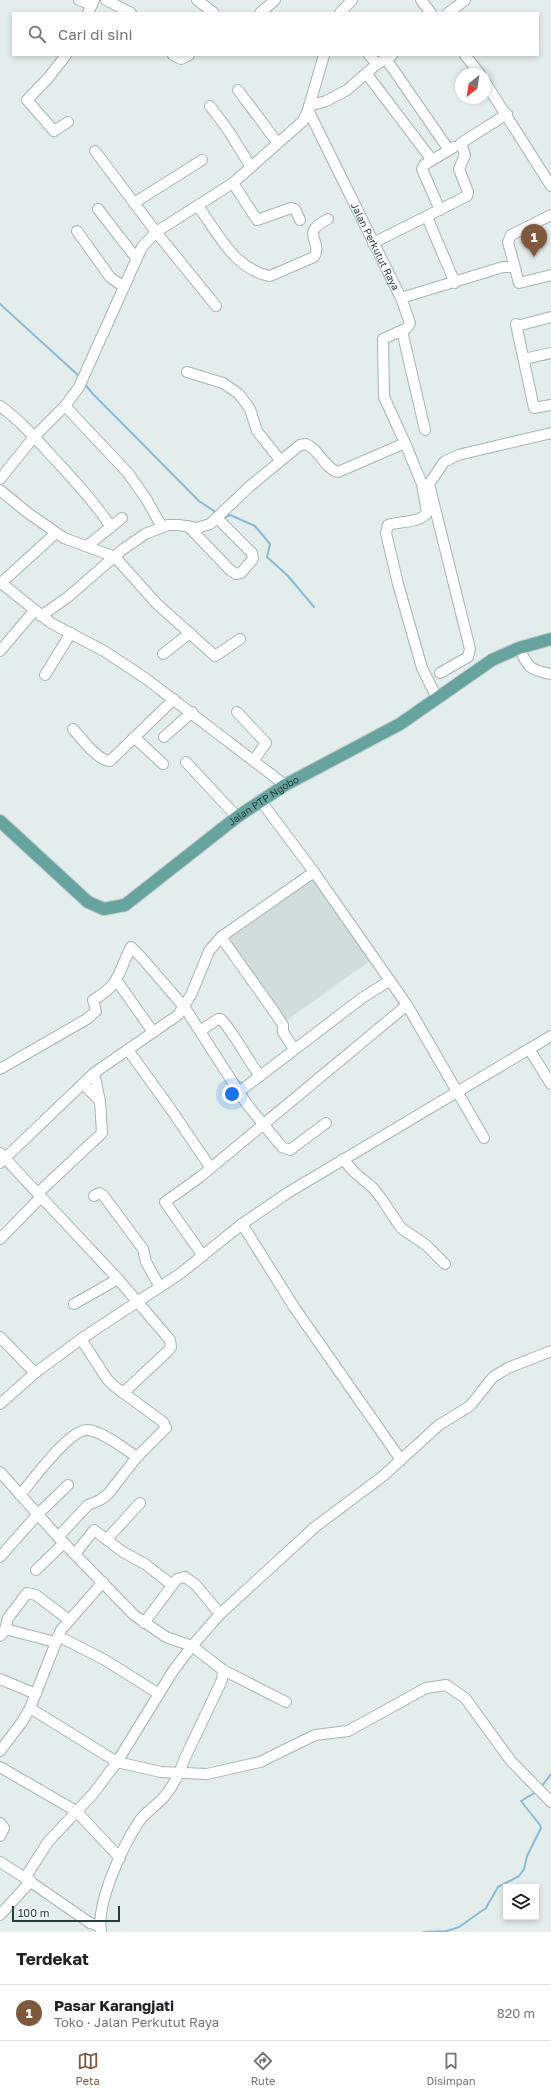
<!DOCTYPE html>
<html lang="id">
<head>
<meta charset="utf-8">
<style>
	:root { --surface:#fff; --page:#f6f6f6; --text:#202124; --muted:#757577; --line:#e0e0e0; --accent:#7f593d }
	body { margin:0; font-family:"Golos Text",sans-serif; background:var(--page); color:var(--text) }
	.controls { position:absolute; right:12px; bottom:12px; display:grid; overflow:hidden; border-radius:0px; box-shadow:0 2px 6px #0003 }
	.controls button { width:36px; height:36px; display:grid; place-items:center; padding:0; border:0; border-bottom:1px solid var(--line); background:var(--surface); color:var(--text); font:20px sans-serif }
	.compass { position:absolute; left:455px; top:68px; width:36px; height:36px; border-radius:50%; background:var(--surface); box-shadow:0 2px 6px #0003; rotate:210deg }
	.scale { position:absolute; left:12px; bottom:10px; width:108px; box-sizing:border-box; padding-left:4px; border:2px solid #223f3d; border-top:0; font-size:11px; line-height:14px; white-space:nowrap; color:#223f3d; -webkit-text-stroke:3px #f4f9f8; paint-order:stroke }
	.you { position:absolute; left:232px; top:1094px; width:14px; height:14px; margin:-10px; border:3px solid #fff; border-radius:50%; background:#1a73e8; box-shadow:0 0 0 6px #1a73e833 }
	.badge { display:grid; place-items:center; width:26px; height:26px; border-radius:50%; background:var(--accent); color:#fff; font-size:13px; font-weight:700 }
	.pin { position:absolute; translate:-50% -33px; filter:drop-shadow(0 1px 2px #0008) }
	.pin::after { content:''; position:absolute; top:21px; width:14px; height:12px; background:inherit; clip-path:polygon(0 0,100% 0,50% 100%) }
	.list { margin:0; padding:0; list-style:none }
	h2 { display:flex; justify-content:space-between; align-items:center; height:52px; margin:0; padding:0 16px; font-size:17px }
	h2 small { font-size:13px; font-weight:400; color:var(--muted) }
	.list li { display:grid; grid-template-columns:26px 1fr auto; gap:12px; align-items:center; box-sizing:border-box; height:56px; padding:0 16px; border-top:1px solid var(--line) }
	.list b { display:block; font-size:15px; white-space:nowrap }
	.list p { margin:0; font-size:13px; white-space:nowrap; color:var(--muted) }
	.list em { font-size:13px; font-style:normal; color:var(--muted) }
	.icon { flex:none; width:22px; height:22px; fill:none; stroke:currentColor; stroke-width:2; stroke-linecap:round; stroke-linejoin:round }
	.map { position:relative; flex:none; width:551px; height:1932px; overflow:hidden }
	.search { position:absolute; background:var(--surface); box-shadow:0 2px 6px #0003; left:12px; right:12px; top:12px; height:44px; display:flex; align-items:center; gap:10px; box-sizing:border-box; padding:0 14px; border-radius:0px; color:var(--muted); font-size:15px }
	.sheet { height:108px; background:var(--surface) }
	nav { display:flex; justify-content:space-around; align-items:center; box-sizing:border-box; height:56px; border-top:1px solid var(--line); background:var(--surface); font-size:11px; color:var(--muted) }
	nav a { display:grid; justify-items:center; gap:2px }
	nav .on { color:var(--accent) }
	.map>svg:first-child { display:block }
	.built { fill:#d1ddda }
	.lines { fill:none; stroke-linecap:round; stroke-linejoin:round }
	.stream { stroke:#8bbad3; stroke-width:2 }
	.minor-casing { stroke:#a5b5b3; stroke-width:12 }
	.major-casing { stroke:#c1c9c9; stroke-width:14 }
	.minor { stroke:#fff; stroke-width:10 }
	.major { stroke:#67a39f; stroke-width:12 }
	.labels { text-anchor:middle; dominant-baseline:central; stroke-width:3; stroke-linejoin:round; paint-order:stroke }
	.street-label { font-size:10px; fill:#223f3d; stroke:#f4f9f8 }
</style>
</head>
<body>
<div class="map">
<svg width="551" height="1932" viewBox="0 0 551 1932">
	<rect width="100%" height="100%" fill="#e3edeb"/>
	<!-- built -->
	<path class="built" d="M 311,877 L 370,961 L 284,1022 L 223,938 Z"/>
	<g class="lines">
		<!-- stream -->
		<g class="stream">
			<path d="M 0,304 L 79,376"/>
			<path d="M 84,383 L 93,394 L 199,501 L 217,513"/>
			<path d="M 222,516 L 224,518 L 230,515 L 255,526 L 270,544 L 267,557 L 288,576 L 314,607"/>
			<path d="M 541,1787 L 551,1774"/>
			<path d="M 424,1932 L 447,1931 L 459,1927 L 486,1908 L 498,1887 L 519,1876 L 524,1869 L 527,1856 L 541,1828 L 540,1825 L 521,1801 L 536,1792"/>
		</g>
		<defs>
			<g id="minor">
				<path d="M 79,0 L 92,5"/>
				<path d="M 106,0 L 131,13"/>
				<path d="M 197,0 L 214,13"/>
				<path d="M 421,0 L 431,13"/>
				<path d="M 88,13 L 94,0"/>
				<path d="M 260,13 L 275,0"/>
				<path d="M 340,13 L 352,0"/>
				<path d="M 448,13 L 465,0"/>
				<path d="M 66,55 L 49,77 L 27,100 L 54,131 L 68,122"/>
				<path d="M 173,55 L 181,59 L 189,55"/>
				<path d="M 369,55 L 377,64"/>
				<path d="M 465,55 L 480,74"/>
				<path d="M 386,59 L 449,150"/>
				<path d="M 366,73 L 432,160"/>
				<path d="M 485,82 L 551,186"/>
				<path d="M 238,90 L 277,142"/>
				<path d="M 210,106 L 228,130 L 251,167"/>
				<path d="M 309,106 L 326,101 L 347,90 L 377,64 L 392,55"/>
				<path id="s1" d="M 308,110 L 401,298 L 503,267 L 514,267"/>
				<path d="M 95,151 L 156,232 L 216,306"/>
				<path d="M 233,183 L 257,220 L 291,208 L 295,209 L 300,220"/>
				<path d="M 134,203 L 202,160"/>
				<path d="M 198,206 C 217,232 235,270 270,276 L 314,257 C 324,241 298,234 328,219"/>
				<path d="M 98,209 L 136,258"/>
				<path d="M 440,210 L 422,169 L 424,165 L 454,147"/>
				<path d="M 551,215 L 511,235 L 508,242 L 519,283 L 551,275"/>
				<path d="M 427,217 L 455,283"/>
				<path d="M 77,231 L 110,277 L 124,287"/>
				<path d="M 373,243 L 467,196 L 468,192 L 459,169 L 465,155 L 461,143 L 507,114"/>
				<path d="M 516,324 L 534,408 L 551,405"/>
				<path d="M 517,326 L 551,317"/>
				<path d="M 402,331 L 425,430"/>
				<path d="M 524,359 L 551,353"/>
				<path d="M 187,372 L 223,383 L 239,394 L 250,409 L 257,431 L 280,460"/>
				<path d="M 0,406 C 19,419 34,437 49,453 C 71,477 93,500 111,527"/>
				<path d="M 65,406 L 128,473 L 145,497 L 162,527"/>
				<path d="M 405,443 L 422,484 L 427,513 C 421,523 399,521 388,525 L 386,533 L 398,584 L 422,668 L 437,698"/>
				<path d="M 0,479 L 34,437 L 65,406 L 79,387 L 142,247 L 156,232 L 233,183 L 303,121 L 308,110 L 324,55"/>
				<path d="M 0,490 L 28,513 L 64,538 L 115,557 L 156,603 L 215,656 L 240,639"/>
				<path d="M 188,526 L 230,570 L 236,574 L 241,573 L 253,559 L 252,553 L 217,518"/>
				<path d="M 87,546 L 122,518"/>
				<path d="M 0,582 L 51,623 L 104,651 L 145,678 L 285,785"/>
				<path d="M 1,583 L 56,533"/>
				<path d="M 41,616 L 68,597 L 122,550 L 145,534 L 168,525 L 179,525 L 197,528 L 210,524 L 250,486 L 300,445 L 306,444 C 319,449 325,469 338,472 L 405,443 L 384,397 L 383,339 L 407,328 L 410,323 L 401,298"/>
				<path d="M 519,648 C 528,667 529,670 551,674"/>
				<path d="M 0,651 L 34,611"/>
				<path d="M 163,654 L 190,633"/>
				<path d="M 440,673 L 468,657 L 470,649 L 429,484 L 444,462 L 458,455 L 551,433"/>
				<path d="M 45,675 L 71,633"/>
				<path d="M 237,712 L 266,743 L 254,760"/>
				<path d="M 73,729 C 82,739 97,760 110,761 L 174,699"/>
				<path d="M 134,737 L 163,764"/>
				<path d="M 164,737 L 192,712"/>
				<path d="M 186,762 L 237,817"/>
				<path d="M 260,800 L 314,872 L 407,1005 L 484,1138"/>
				<path d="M 221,937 L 275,1013 L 283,1025 L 283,1032 L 294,1049"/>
				<path d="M 117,981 L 153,1032"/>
				<path d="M 200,1031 L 218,1019 L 221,1019 C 237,1037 246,1058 260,1076"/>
				<path d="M 529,1049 L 551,1084"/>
				<path d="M 128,1050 L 170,1108 L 210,1167"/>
				<path d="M 0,1069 L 87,1019 L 96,1011 L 93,1000 C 121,984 117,974 131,947 L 142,958 L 185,1008 L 246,1103 L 282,1147 L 290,1150 L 326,1123"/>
				<path d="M 83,1084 L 100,1101"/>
				<path d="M 239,1092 L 362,998 L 389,981"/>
				<path d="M 0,1153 L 118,1279 L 170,1340 L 171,1347 L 168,1351 L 123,1393"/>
				<path d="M 343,1159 L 354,1172 L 373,1188 L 381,1198 L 401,1228 L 426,1245 L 445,1264"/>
				<path d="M 0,1163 L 94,1073 L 178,1015 L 191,995 L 209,951 L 221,937 L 314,872"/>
				<path d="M 38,1193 L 102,1133 L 100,1101 L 94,1073"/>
				<path d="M 94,1196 L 99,1193 L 103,1195 L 143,1249 L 146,1262 L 160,1287"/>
				<path d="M 242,1224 L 294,1307 L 401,1460"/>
				<path d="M 0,1239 L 41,1197"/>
				<path d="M 203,1256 L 165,1202 L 200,1177 L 407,1005"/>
				<path d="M 74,1304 L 118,1279"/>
				<path d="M 0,1337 L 35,1373"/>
				<path d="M 0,1404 L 35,1373 L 81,1339 L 181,1273 L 242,1224 L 289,1192 L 551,1036"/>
				<path d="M 0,1472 L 58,1537 L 134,1615 L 166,1637 L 192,1646 L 223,1670 L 222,1680 L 184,1760 C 180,1773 173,1786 164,1797 C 156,1806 144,1813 138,1823 C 122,1848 96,1903 101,1932"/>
				<path d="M 20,1495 C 33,1480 70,1428 88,1430 C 102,1431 125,1449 137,1457"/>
				<path d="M 58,1537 L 88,1505 L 100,1500 L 108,1494 L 137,1457 L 166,1428 L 163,1422 L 114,1386 L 107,1379 L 81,1339"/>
				<path d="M 107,1539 L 140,1503"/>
				<path d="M 75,1554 L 94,1530 L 123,1552 L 145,1564 L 172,1585"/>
				<path d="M 0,1557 L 38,1514 L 68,1485"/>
				<path d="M 36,1570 L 64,1543"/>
				<path d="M 144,1623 L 177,1579 L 185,1577 L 196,1585 L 220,1614"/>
				<path d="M 5,1630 L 8,1618 L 27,1593 L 36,1595 L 69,1620"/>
				<path d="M 0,1636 L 5,1630 L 9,1630 L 55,1642"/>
				<path d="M 58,1636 L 105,1660 L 159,1694"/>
				<path d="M 223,1670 L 286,1702"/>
				<path d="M 0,1679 L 36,1694"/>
				<path d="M 30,1708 L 117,1762 L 161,1772 L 207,1774 L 260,1762 L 315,1735 L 348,1731 L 426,1688 L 446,1685 L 465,1698 L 511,1761 L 551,1802"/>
				<path d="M 0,1751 L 22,1722 L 30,1708 L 61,1630 L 103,1582"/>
				<path d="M 0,1767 L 76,1811 L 120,1858"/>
				<path d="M 0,1823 L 4,1828 L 0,1836"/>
				<path d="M 0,1862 L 25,1878 L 48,1842 L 93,1794 L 117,1762 L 173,1671 L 192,1646 L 220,1614 L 315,1527 L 383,1476 L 439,1425 L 470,1406 L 493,1377 L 508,1368 L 551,1351"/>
				<path d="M 25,1878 L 90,1923 L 100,1926"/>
				<path d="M 0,1915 L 31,1881"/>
			</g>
			<g id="major">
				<path id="s2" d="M 0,821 L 88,902 L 104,909 L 125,905 L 237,817 L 285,785 L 400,724 L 492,660 L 519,648 L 551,639"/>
			</g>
		</defs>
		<!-- minor casing -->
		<use href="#minor" class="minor-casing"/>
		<!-- major casing -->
		<use href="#major" class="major-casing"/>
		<!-- minor -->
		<use href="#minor" class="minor"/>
		<!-- major -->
		<use href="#major" class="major"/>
	</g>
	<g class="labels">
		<!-- street labels -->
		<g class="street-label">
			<text stroke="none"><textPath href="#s1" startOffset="152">Jalan Perkutut Raya</textPath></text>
			<text stroke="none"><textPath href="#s2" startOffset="332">Jalan PTP Ngobo</textPath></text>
		</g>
	</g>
</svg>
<div class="controls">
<button><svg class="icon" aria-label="layers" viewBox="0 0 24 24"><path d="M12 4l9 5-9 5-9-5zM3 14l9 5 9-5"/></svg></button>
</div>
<svg class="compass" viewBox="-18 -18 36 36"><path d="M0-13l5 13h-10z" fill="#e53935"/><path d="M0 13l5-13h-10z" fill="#757577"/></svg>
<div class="scale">100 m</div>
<div class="you"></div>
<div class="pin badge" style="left:534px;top:257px">1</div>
<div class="search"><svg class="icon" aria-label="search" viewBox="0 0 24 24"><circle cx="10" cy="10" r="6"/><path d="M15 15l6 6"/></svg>Cari di sini</div>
</div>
<section class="sheet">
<h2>Terdekat<small></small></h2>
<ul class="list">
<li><span class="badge">1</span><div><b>Pasar Karangjati</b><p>Toko · Jalan Perkutut Raya</p></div><em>820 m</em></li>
</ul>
</section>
<nav>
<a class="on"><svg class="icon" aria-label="map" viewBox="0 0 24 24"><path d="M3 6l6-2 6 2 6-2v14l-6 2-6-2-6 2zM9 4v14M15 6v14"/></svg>Peta</a>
<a><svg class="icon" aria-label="directions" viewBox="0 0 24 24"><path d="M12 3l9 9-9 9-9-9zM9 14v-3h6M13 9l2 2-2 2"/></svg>Rute</a>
<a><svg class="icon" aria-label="saved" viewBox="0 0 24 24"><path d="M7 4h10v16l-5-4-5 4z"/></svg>Disimpan</a>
</nav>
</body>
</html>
